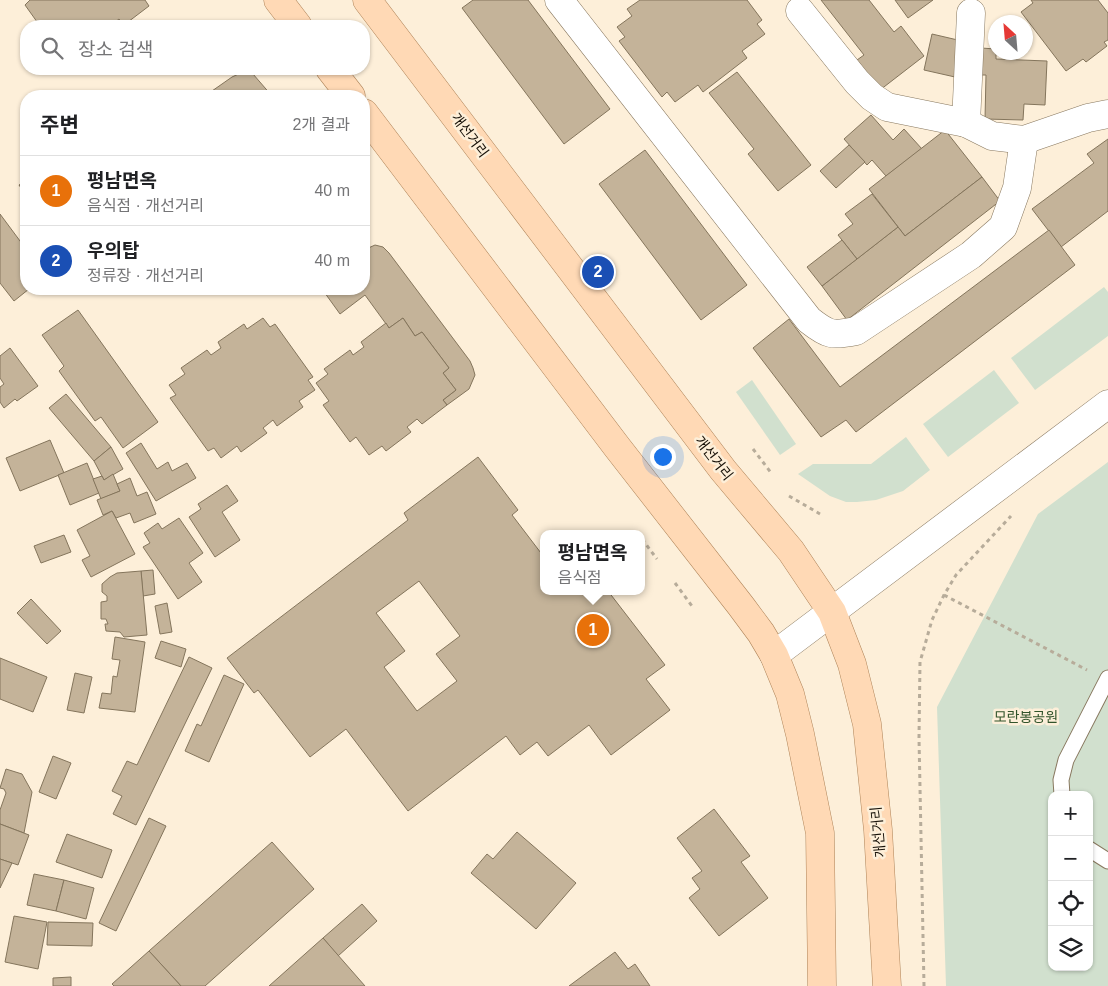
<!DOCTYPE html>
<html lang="ko">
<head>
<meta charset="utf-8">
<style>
	:root { --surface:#fff; --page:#f6f6f6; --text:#202124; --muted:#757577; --line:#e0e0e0; --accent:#695423 }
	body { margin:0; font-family:Helvetica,"Noto Sans KR",sans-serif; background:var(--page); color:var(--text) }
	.controls { position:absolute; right:15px; bottom:15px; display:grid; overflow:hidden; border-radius:10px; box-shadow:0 1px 4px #0004 }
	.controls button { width:45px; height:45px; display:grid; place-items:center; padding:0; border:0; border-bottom:1px solid var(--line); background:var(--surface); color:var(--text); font:25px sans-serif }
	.compass { position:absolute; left:988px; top:15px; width:45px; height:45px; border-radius:50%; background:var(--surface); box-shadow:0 1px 4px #0004; rotate:334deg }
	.you { position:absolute; left:662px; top:456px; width:18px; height:18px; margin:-12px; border:4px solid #fff; border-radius:50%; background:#1a73e8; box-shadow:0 0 0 8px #1a73e833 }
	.badge { display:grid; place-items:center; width:32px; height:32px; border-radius:50%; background:var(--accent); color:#fff; font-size:16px; font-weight:700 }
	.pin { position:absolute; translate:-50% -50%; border:2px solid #fff; box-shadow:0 1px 5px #0006 }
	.popup { position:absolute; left:540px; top:530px; width:105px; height:65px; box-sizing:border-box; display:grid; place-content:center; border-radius:10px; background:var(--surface); filter:drop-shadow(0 1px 4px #0005); font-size:16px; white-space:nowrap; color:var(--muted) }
	.popup b { font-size:19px; color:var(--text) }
	.popup::after { content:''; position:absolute; left:50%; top:100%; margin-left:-10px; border:10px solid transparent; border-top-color:var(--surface) }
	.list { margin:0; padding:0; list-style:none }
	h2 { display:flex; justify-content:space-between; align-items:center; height:65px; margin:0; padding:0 20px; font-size:21px }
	h2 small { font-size:16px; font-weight:400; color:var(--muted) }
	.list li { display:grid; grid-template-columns:32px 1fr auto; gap:15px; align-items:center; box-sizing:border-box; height:70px; padding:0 20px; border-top:1px solid var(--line) }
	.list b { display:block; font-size:19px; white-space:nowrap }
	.list p { margin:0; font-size:16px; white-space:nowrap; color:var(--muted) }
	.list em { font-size:16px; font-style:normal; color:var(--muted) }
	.icon { flex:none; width:28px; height:28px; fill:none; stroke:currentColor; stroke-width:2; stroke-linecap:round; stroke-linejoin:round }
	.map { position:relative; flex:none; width:1108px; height:986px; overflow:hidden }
	.search { position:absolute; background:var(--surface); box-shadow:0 1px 4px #0004; left:20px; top:20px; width:350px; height:55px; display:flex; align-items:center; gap:12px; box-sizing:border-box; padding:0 18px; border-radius:20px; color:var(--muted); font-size:19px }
	.panel { position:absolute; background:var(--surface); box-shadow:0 1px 4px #0004; left:20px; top:90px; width:350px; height:205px; border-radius:20px }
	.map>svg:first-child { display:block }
	.green { fill:#d1e0ce; fill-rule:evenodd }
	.building { fill:#c4b399; stroke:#84755c; fill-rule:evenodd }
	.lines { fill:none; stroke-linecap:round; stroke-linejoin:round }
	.lane-casing { stroke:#88785f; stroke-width:17 }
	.street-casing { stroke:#88785f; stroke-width:29 }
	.secondary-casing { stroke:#88785f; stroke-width:29 }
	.primary-casing { stroke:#ae8358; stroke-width:29 }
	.path { stroke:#b7ac9a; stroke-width:3; stroke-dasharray:4 4; stroke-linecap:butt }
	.lane { stroke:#fff; stroke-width:15 }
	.street { stroke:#fff; stroke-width:28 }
	.secondary { stroke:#fff; stroke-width:28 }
	.primary { stroke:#ffd9b5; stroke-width:28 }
	.labels { text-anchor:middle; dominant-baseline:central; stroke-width:5; stroke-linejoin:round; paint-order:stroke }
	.street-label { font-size:14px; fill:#181209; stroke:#fdefd9 }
	.park-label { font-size:14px; fill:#32542b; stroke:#fdefd9 }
</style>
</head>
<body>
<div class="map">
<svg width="1108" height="986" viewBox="0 0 1108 986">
	<rect width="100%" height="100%" fill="#fdefd9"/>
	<!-- green -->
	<g class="green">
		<path d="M 1104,287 L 1108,292 L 1108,336 L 1035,390 L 1011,358 Z"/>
		<path d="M 994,370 L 1019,403 L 948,457 L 923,424 Z"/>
		<path d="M 752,380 L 796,444 L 780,455 L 736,392 Z"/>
		<path d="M 906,437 L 930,470 L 903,491 L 876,500 L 857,502 L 846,502 L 830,496 L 798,474 L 813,464 L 871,464 Z"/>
		<path d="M 1108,462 L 1108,986 L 946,986 L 937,707 L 1038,514 ZM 1052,795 L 1089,795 L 1089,967 L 1052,967 Z"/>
	</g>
	<!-- building -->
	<g class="building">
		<path d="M 30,0 L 145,0 L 149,6 L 124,25 L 119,19 L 110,26 L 40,26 L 25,5 Z"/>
		<path d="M 473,0 L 528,0 L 610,109 L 564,144 L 462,8 Z"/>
		<path d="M 640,0 L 747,0 L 762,20 L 757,24 L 765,34 L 742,51 L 747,58 L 703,92 L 698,85 L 675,102 L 667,92 L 662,97 L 619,41 L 625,37 L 617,27 L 632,16 L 627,9 Z"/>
		<path d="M 821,0 L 869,0 L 894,32 L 901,26 L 924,56 L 880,90 L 857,60 L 864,55 Z"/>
		<path d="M 895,0 L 933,0 L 908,18 Z"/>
		<path d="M 1031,0 L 1098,0 L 1108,13 L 1108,40 L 1104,42 L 1107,46 L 1086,62 L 1083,59 L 1066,71 L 1021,12 L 1033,3 Z"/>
		<path d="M 932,34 L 962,41 L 955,77 L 924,70 Z"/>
		<path d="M 981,48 L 996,49 L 996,59 L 1047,61 L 1045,105 L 1024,104 L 1023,120 L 985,119 L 986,75 L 980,75 Z"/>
		<path d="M 245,71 L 253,74 L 272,96 L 216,96 L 212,91 L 232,77 Z"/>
		<path d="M 737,72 L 811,165 L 778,191 L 748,154 L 754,149 L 709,93 Z"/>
		<path d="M 871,115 L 893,140 L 904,129 L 922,149 L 886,176 L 872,160 L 867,165 L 844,139 Z"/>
		<path d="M 945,130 L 982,177 L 905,236 L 869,189 Z"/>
		<path d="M 1108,139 L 1108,211 L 1061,247 L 1032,209 L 1094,163 L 1087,154 Z"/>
		<path d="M 849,145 L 865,162 L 836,188 L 820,171 Z"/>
		<path d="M 645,150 L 747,285 L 701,320 L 599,184 Z"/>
		<path d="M 982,177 L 1000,201 L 847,320 L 822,286 L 898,227 L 905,236 Z"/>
		<path d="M 26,181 L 26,207 L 21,199 L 26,195 L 19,185 Z"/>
		<path d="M 872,194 L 898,227 L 857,259 L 838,235 L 853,224 L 845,214 Z"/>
		<path d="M 0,214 L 26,249 L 26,289 L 29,289 L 14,301 L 0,283 Z"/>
		<path d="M 1049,230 L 1075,265 L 856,432 L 846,420 L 821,437 L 753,348 L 789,319 L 840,387 Z"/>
		<path d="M 842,240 L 857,259 L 822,286 L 807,267 Z"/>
		<path d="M 375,245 L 383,247 L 389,253 L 470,361 L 473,368 L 475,375 L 469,389 L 447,405 L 443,400 L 456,390 L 443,373 L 449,368 L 422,332 L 415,336 L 403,318 L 389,328 L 365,295 L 340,314 L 322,289 L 364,289 L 364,250 Z"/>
		<path d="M 78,310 L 158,422 L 123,448 L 101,417 L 95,421 L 59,371 L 64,366 L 42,335 Z"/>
		<path d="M 263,318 L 270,327 L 275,324 L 313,377 L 308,380 L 315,390 L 299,401 L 303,407 L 277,426 L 273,420 L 263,428 L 267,433 L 241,452 L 237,446 L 221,458 L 214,448 L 208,451 L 170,398 L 176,395 L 169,385 L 185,374 L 181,368 L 207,350 L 211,355 L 221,348 L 218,342 L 244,324 L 247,329 Z"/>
		<path d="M 403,318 L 415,336 L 422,332 L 449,368 L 443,373 L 456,390 L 443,400 L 447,405 L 422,424 L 417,419 L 407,427 L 411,432 L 386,451 L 382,446 L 369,455 L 356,437 L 350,442 L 323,405 L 329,401 L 316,383 L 328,374 L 324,369 L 350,350 L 353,355 L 364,347 L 361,342 L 386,323 L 389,328 Z"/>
		<path d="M 10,348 L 38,386 L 17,401 L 15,399 L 4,408 L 0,402 L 0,387 L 4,384 L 0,378 L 0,356 Z"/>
		<path d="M 66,394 L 111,447 L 94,461 L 49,408 Z"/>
		<path d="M 50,440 L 64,473 L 20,491 L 6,458 Z"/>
		<path d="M 141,443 L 157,469 L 168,462 L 172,471 L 187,463 L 196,478 L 156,501 L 126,453 Z"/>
		<path d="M 111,447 L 123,469 L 104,480 L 94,461 Z"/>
		<path d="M 478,457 L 518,510 L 512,515 L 544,557 L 544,591 L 608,591 L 665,665 L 646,679 L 670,710 L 611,755 L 589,725 L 548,756 L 537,742 L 520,755 L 506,736 L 408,811 L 346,729 L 310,757 L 258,690 L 254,693 L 227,658 L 408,520 L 404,513 ZM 419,581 L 460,636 L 436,654 L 457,681 L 417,711 L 384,667 L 405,651 L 376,613 Z"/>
		<path d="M 87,463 L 99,493 L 70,505 L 58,475 Z"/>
		<path d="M 113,474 L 120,491 L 101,499 L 93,479 L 102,476 L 104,480 Z"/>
		<path d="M 130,478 L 137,496 L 147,492 L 156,514 L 134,523 L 130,513 L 116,518 L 112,511 L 103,515 L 97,500 L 120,491 L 117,484 Z"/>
		<path d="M 227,485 L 238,501 L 222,512 L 240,540 L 215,557 L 189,517 L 201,509 L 198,504 Z"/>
		<path d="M 112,511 L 135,554 L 91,577 L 82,560 L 90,556 L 77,530 Z"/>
		<path d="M 179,518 L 203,553 L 189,563 L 202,582 L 178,599 L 143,547 L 150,543 L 144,533 L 158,523 L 162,529 Z"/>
		<path d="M 64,535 L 71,552 L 41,563 L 34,546 Z"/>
		<path d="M 153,570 L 155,594 L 143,596 L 141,571 Z"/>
		<path d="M 141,571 L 147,635 L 124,637 L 120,632 L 106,631 L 105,624 L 108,624 L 106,619 L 101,619 L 101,602 L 107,601 L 107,596 L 102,592 L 102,584 L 110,577 L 117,573 Z"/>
		<path d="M 31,599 L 61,631 L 47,644 L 17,613 Z"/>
		<path d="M 167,603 L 172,632 L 160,634 L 155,606 Z"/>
		<path d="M 115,637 L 145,642 L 135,712 L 99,708 L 102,693 L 111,694 L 113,676 L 117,677 L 120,660 L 112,659 Z"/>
		<path d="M 161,641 L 186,649 L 181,667 L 155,658 Z"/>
		<path d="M 189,657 L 212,668 L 136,825 L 113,814 L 122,796 L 112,791 L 127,761 L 137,765 Z"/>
		<path d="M 0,658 L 47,677 L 33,712 L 0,699 Z"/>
		<path d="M 75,673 L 92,677 L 84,713 L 67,710 Z"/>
		<path d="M 224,675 L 244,684 L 209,762 L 185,751 L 197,724 L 201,726 Z"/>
		<path d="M 53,756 L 71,763 L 56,799 L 39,792 Z"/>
		<path d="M 6,769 L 22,774 L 32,792 L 24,833 L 0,824 L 0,810 L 6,793 L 4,789 L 0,788 Z"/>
		<path d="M 714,809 L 750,856 L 741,862 L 768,898 L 719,936 L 689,898 L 700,889 L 692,878 L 702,871 L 677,838 Z"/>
		<path d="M 149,818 L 166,826 L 116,931 L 99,923 Z"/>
		<path d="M 0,824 L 29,835 L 18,865 L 0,859 Z"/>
		<path d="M 517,832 L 576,883 L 536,929 L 471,873 L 487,854 L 493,859 Z"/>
		<path d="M 67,834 L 112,850 L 102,878 L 56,862 Z"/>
		<path d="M 272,842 L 314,889 L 205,986 L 181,986 L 149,951 Z"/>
		<path d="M 0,859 L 12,863 L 0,888 Z"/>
		<path d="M 34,874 L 64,880 L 56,911 L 27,905 Z"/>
		<path d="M 64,880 L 94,888 L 86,919 L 56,911 Z"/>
		<path d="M 362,904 L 377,921 L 338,956 L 323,938 Z"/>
		<path d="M 14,916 L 47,922 L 38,969 L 5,962 Z"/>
		<path d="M 48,922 L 93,923 L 92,946 L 47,945 Z"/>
		<path d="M 323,938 L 365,986 L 269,986 Z"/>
		<path d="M 149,951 L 181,986 L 114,986 L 112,984 Z"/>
		<path d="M 615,952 L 628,969 L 635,964 L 650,986 L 569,986 Z"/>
		<path d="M 71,977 L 71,986 L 53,986 L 53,978 Z"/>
	</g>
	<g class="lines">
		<defs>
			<g id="lane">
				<path d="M 1062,795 L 1061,780 L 1066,760 L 1108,678"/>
				<path d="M 1089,849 L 1108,861"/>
			</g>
			<g id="street">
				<path d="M 559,0 L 809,320 C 828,335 832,336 856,331 L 971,255 L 1003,227 L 1017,188 L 1024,140"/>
				<path d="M 800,11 L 857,82 L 872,97 L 887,107 L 966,123 L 992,136 L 1024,140 L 1088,118 L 1108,114"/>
				<path d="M 966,123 L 971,13"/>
			</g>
			<path id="secondary" d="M 774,655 L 1108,404"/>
			<g id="primary">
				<path d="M 278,0 L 298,26"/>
				<path d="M 367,0 L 723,470 L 791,551 L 832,612 L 852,664 L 867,724 L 878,830 L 887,986"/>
				<path d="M 330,69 L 351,96"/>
				<path d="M 364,113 L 617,447 L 741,606 L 761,633 L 774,655 L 790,694 L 800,734 L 820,833 L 822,986"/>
			</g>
		</defs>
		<!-- lane casing -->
		<use href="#lane" class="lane-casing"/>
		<!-- street casing -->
		<use href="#street" class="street-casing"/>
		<!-- secondary casing -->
		<use href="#secondary" class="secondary-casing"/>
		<!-- primary casing -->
		<use href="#primary" class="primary-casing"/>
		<!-- path -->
		<g class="path">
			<path d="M 753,449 L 772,474"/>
			<path d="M 789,496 L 820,514"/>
			<path d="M 642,539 L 657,559"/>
			<path d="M 675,583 L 692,606"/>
			<path d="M 944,595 L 1087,670"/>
			<path d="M 924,986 L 919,738 L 920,662 L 932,620 L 944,595 L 956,575 L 1011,516"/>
		</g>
		<!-- lane -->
		<use href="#lane" class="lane"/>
		<!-- street -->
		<use href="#street" class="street"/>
		<!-- secondary -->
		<use href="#secondary" class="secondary"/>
		<!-- primary -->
		<use href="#primary" class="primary"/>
	</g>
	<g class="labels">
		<!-- street labels -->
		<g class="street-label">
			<text transform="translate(470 135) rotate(53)">개선거리</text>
			<text transform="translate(714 458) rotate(52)">개선거리</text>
			<text transform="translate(878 832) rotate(-95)">개선거리</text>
		</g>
		<!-- park labels -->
		<g class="park-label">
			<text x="1026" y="717">모란봉공원</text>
		</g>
	</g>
</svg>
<div class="controls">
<button>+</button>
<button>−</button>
<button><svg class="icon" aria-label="locate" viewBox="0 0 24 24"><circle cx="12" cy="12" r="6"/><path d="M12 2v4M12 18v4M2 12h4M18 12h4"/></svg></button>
<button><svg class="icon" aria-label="layers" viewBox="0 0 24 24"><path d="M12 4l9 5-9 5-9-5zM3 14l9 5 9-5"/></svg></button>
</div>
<svg class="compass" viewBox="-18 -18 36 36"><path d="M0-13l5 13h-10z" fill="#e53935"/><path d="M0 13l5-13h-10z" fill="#757577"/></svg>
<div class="you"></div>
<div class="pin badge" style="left:593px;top:630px;background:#e8710a">1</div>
<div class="popup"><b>평남면옥</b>음식점</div>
<div class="pin badge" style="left:598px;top:272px;background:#1a4fb4">2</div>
<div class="search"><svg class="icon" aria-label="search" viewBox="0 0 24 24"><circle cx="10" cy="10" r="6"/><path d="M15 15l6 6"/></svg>장소 검색</div>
<section class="panel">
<h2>주변<small>2개 결과</small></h2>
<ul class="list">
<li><span class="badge" style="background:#e8710a">1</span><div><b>평남면옥</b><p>음식점 · 개선거리</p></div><em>40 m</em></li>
<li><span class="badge" style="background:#1a4fb4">2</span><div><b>우의탑</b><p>정류장 · 개선거리</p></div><em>40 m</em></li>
</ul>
</section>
</div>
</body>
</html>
